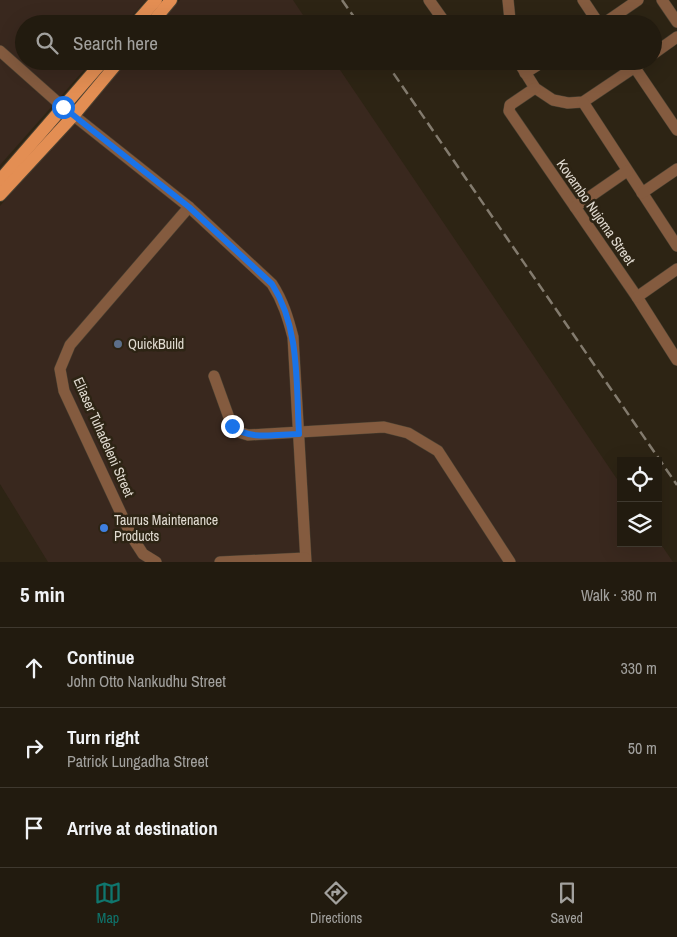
<!DOCTYPE html>
<html lang="en">
<head>
<meta charset="utf-8">
<style>
	:root { --surface:#221b0f; --page:#2e281d; --text:#f1f3f6; --muted:#a2a19e; --line:#3f392f; --accent:#0f766e }
	body { margin:0; font-family:"Archivo Narrow",sans-serif; background:var(--page); color:var(--text) }
	.controls { position:absolute; right:15px; bottom:15px; display:grid; overflow:hidden; border-radius:0px; box-shadow:0 5px 20px #0002 }
	.controls button { width:45px; height:45px; display:grid; place-items:center; padding:0; border:0; border-bottom:1px solid var(--line); background:var(--surface); color:var(--text); font:25px sans-serif }
	.stop { position:absolute; width:15px; height:15px; margin:-11px; border:4px solid #1a73e8; border-radius:50%; background:#fff }
	.stop.end { background:#1a73e8; border-color:#fff; box-shadow:0 1px 5px #0008 }
	.list { margin:0; padding:0; list-style:none }
	h2 { display:flex; justify-content:space-between; align-items:center; height:65px; margin:0; padding:0 20px; font-size:21px }
	h2 small { font-size:16px; font-weight:400; color:var(--muted) }
	.list li { display:grid; grid-template-columns:32px 1fr auto; gap:15px; align-items:center; box-sizing:border-box; height:80px; padding:0 20px; border-top:1px solid var(--line) }
	.list b { display:block; font-size:19px; white-space:nowrap }
	.list p { margin:0; font-size:16px; white-space:nowrap; color:var(--muted) }
	.list em { font-size:16px; font-style:normal; color:var(--muted) }
	.icon { flex:none; width:28px; height:28px; fill:none; stroke:currentColor; stroke-width:2; stroke-linecap:round; stroke-linejoin:round }
	.map { position:relative; flex:none; width:677px; height:562px; overflow:hidden }
	.search { position:absolute; background:var(--surface); box-shadow:0 5px 20px #0002; left:15px; right:15px; top:15px; height:55px; display:flex; align-items:center; gap:12px; box-sizing:border-box; padding:0 18px; border-radius:28px; color:var(--muted); font-size:19px }
	.sheet { height:305px; background:var(--surface) }
	nav { display:flex; justify-content:space-around; align-items:center; box-sizing:border-box; height:70px; border-top:1px solid var(--line); background:var(--surface); font-size:14px; color:var(--muted) }
	nav a { display:grid; justify-items:center; gap:2px }
	nav .on { color:var(--accent) }
	.map>svg:first-child { display:block }
	.industrial { fill:#39281e }
	.lines { fill:none; stroke-linecap:round; stroke-linejoin:round }
	.minor-casing { stroke:#4a4132; stroke-width:12 }
	.major-casing { stroke:#4a4132; stroke-width:14 }
	.minor { stroke:#845b3f; stroke-width:11 }
	.major { stroke:#e38e53; stroke-width:12 }
	.rail { stroke:#837b6e; stroke-width:2.5; stroke-dasharray:10 5; stroke-linecap:butt }
	.route { stroke:#1a73e8; stroke-width:6 }
	.service-dot { fill:#5c6f8a; stroke:#2d2414; stroke-width:2 }
	.shop-dot { fill:#3f7fe0; stroke:#2d2414; stroke-width:2 }
	.labels { text-anchor:middle; dominant-baseline:central; stroke-width:5; stroke-linejoin:round; paint-order:stroke }
	.street-label { font-size:14px; fill:#e1dbd1; stroke:#2d2414 }
	.poi-label { font-size:14px; fill:#e1dbd1; stroke:#2d2414; text-anchor:start }
</style>
</head>
<body>
<div class="map">
<svg width="677" height="562" viewBox="0 0 677 562">
	<rect width="100%" height="100%" fill="#2d2414"/>
	<!-- industrial -->
	<g class="industrial">
		<path d="M 0,0 L 146,0 L 125,24 L 24,24 L 24,61 L 92,61 L 0,165 Z"/>
		<path d="M 180,0 L 293,0 L 309,24 L 159,24 Z"/>
		<path d="M 126,61 L 334,61 L 621,485 L 621,543 L 658,543 L 658,540 L 673,562 L 48,562 L 0,484 L 0,206 Z"/>
	</g>
	<g class="lines">
		<defs>
			<g id="minor">
				<path d="M 429,0 L 446,24"/>
				<path d="M 583,0 L 599,24"/>
				<path d="M 662,0 L 677,22"/>
				<path d="M 505,24 L 510,20 L 508,0"/>
				<path d="M 603,24 L 638,0"/>
				<path d="M 0,51 L 63,107 L 189,207 L 272,284 C 283,301 288,318 293,337 L 306,562"/>
				<path d="M 653,54 L 677,37"/>
				<path d="M 518,61 L 535,88 L 553,100 L 568,103 L 583,102 L 644,61"/>
				<path d="M 635,68 L 677,130"/>
				<path d="M 525,73 L 544,61"/>
				<path d="M 535,88 L 510,105 L 509,111 L 637,297 L 677,360"/>
				<path d="M 583,102 L 677,246"/>
				<path d="M 642,193 L 677,169"/>
				<path d="M 575,207 L 627,171"/>
				<path d="M 637,297 L 677,269"/>
				<path d="M 214,376 L 232,426 L 238,432 L 248,435 L 384,427 L 408,433 L 438,451 L 510,562"/>
				<path d="M 156,562 L 143,554 L 132,537 L 64,391 L 60,369 L 70,345 L 189,207"/>
				<path d="M 220,562 L 305,558"/>
			</g>
			<g id="major">
				<path d="M 135,24 L 156,0"/>
				<path d="M 151,24 L 171,0"/>
				<path d="M 0,180 L 103,61"/>
				<path d="M 0,195 L 74,115 L 119,61"/>
			</g>
		</defs>
		<!-- minor casing -->
		<use href="#minor" class="minor-casing"/>
		<!-- major casing -->
		<use href="#major" class="major-casing"/>
		<!-- minor -->
		<use href="#minor" class="minor"/>
		<!-- major -->
		<use href="#major" class="major"/>
		<!-- rail -->
		<g class="rail">
			<path d="M 342,0 L 359,24"/>
			<path d="M 385,61 L 677,485"/>
		</g>
	</g>
	<g class="lines">
		<!-- route -->
		<path class="route" d="M 63,107 L 189,207 L 272,284 C 300,328 296,383 299,434 C 278,434 249,441 232,426"/>
	</g>
	<!-- markers -->
	<circle class="service-dot" cx="118" cy="344" r="5"/>
	<circle class="shop-dot" cx="104" cy="528" r="5"/>
	<g class="labels">
		<!-- street labels -->
		<g class="street-label">
			<text transform="translate(596 212) rotate(55)">Kovambo Nujoma Street</text>
			<text transform="translate(104 437) rotate(66)">Eliaser Tuhadeleni Street</text>
		</g>
		<!-- poi labels -->
		<g class="poi-label">
			<text x="128" y="344">QuickBuild</text>
			<text x="114" y="520">Taurus Maintenance<tspan x="114" dy="16">Products</tspan></text>
		</g>
	</g>
</svg>
<div class="controls">
<button><svg class="icon" aria-label="locate" viewBox="0 0 24 24"><circle cx="12" cy="12" r="6"/><path d="M12 2v4M12 18v4M2 12h4M18 12h4"/></svg></button>
<button><svg class="icon" aria-label="layers" viewBox="0 0 24 24"><path d="M12 4l9 5-9 5-9-5zM3 14l9 5 9-5"/></svg></button>
</div>
<div class="stop" style="left:63px;top:107px"></div>
<div class="stop end" style="left:232px;top:426px"></div>
<div class="search"><svg class="icon" aria-label="search" viewBox="0 0 24 24"><circle cx="10" cy="10" r="6"/><path d="M15 15l6 6"/></svg>Search here</div>
</div>
<section class="sheet">
<h2>5 min<small>Walk · 380 m</small></h2>
<ul class="list">
<li><svg class="icon" aria-label="ahead" viewBox="0 0 24 24"><path d="M12 20V5M6 11l6-6 6 6"/></svg><div><b>Continue</b><p>John Otto Nankudhu Street</p></div><em>330 m</em></li>
<li><svg class="icon" aria-label="right" viewBox="0 0 24 24"><path d="M7 20v-9h11M14 6l5 5-5 5"/></svg><div><b>Turn right</b><p>Patrick Lungadha Street</p></div><em>50 m</em></li>
<li><svg class="icon" aria-label="arrive" viewBox="0 0 24 24"><path d="M6 21V4h12l-3 4 3 4H6"/></svg><div><b>Arrive at destination</b></div></li>
</ul>
</section>
<nav>
<a class="on"><svg class="icon" aria-label="map" viewBox="0 0 24 24"><path d="M3 6l6-2 6 2 6-2v14l-6 2-6-2-6 2zM9 4v14M15 6v14"/></svg>Map</a>
<a><svg class="icon" aria-label="directions" viewBox="0 0 24 24"><path d="M12 3l9 9-9 9-9-9zM9 14v-3h6M13 9l2 2-2 2"/></svg>Directions</a>
<a><svg class="icon" aria-label="saved" viewBox="0 0 24 24"><path d="M7 4h10v16l-5-4-5 4z"/></svg>Saved</a>
</nav>
</body>
</html>
